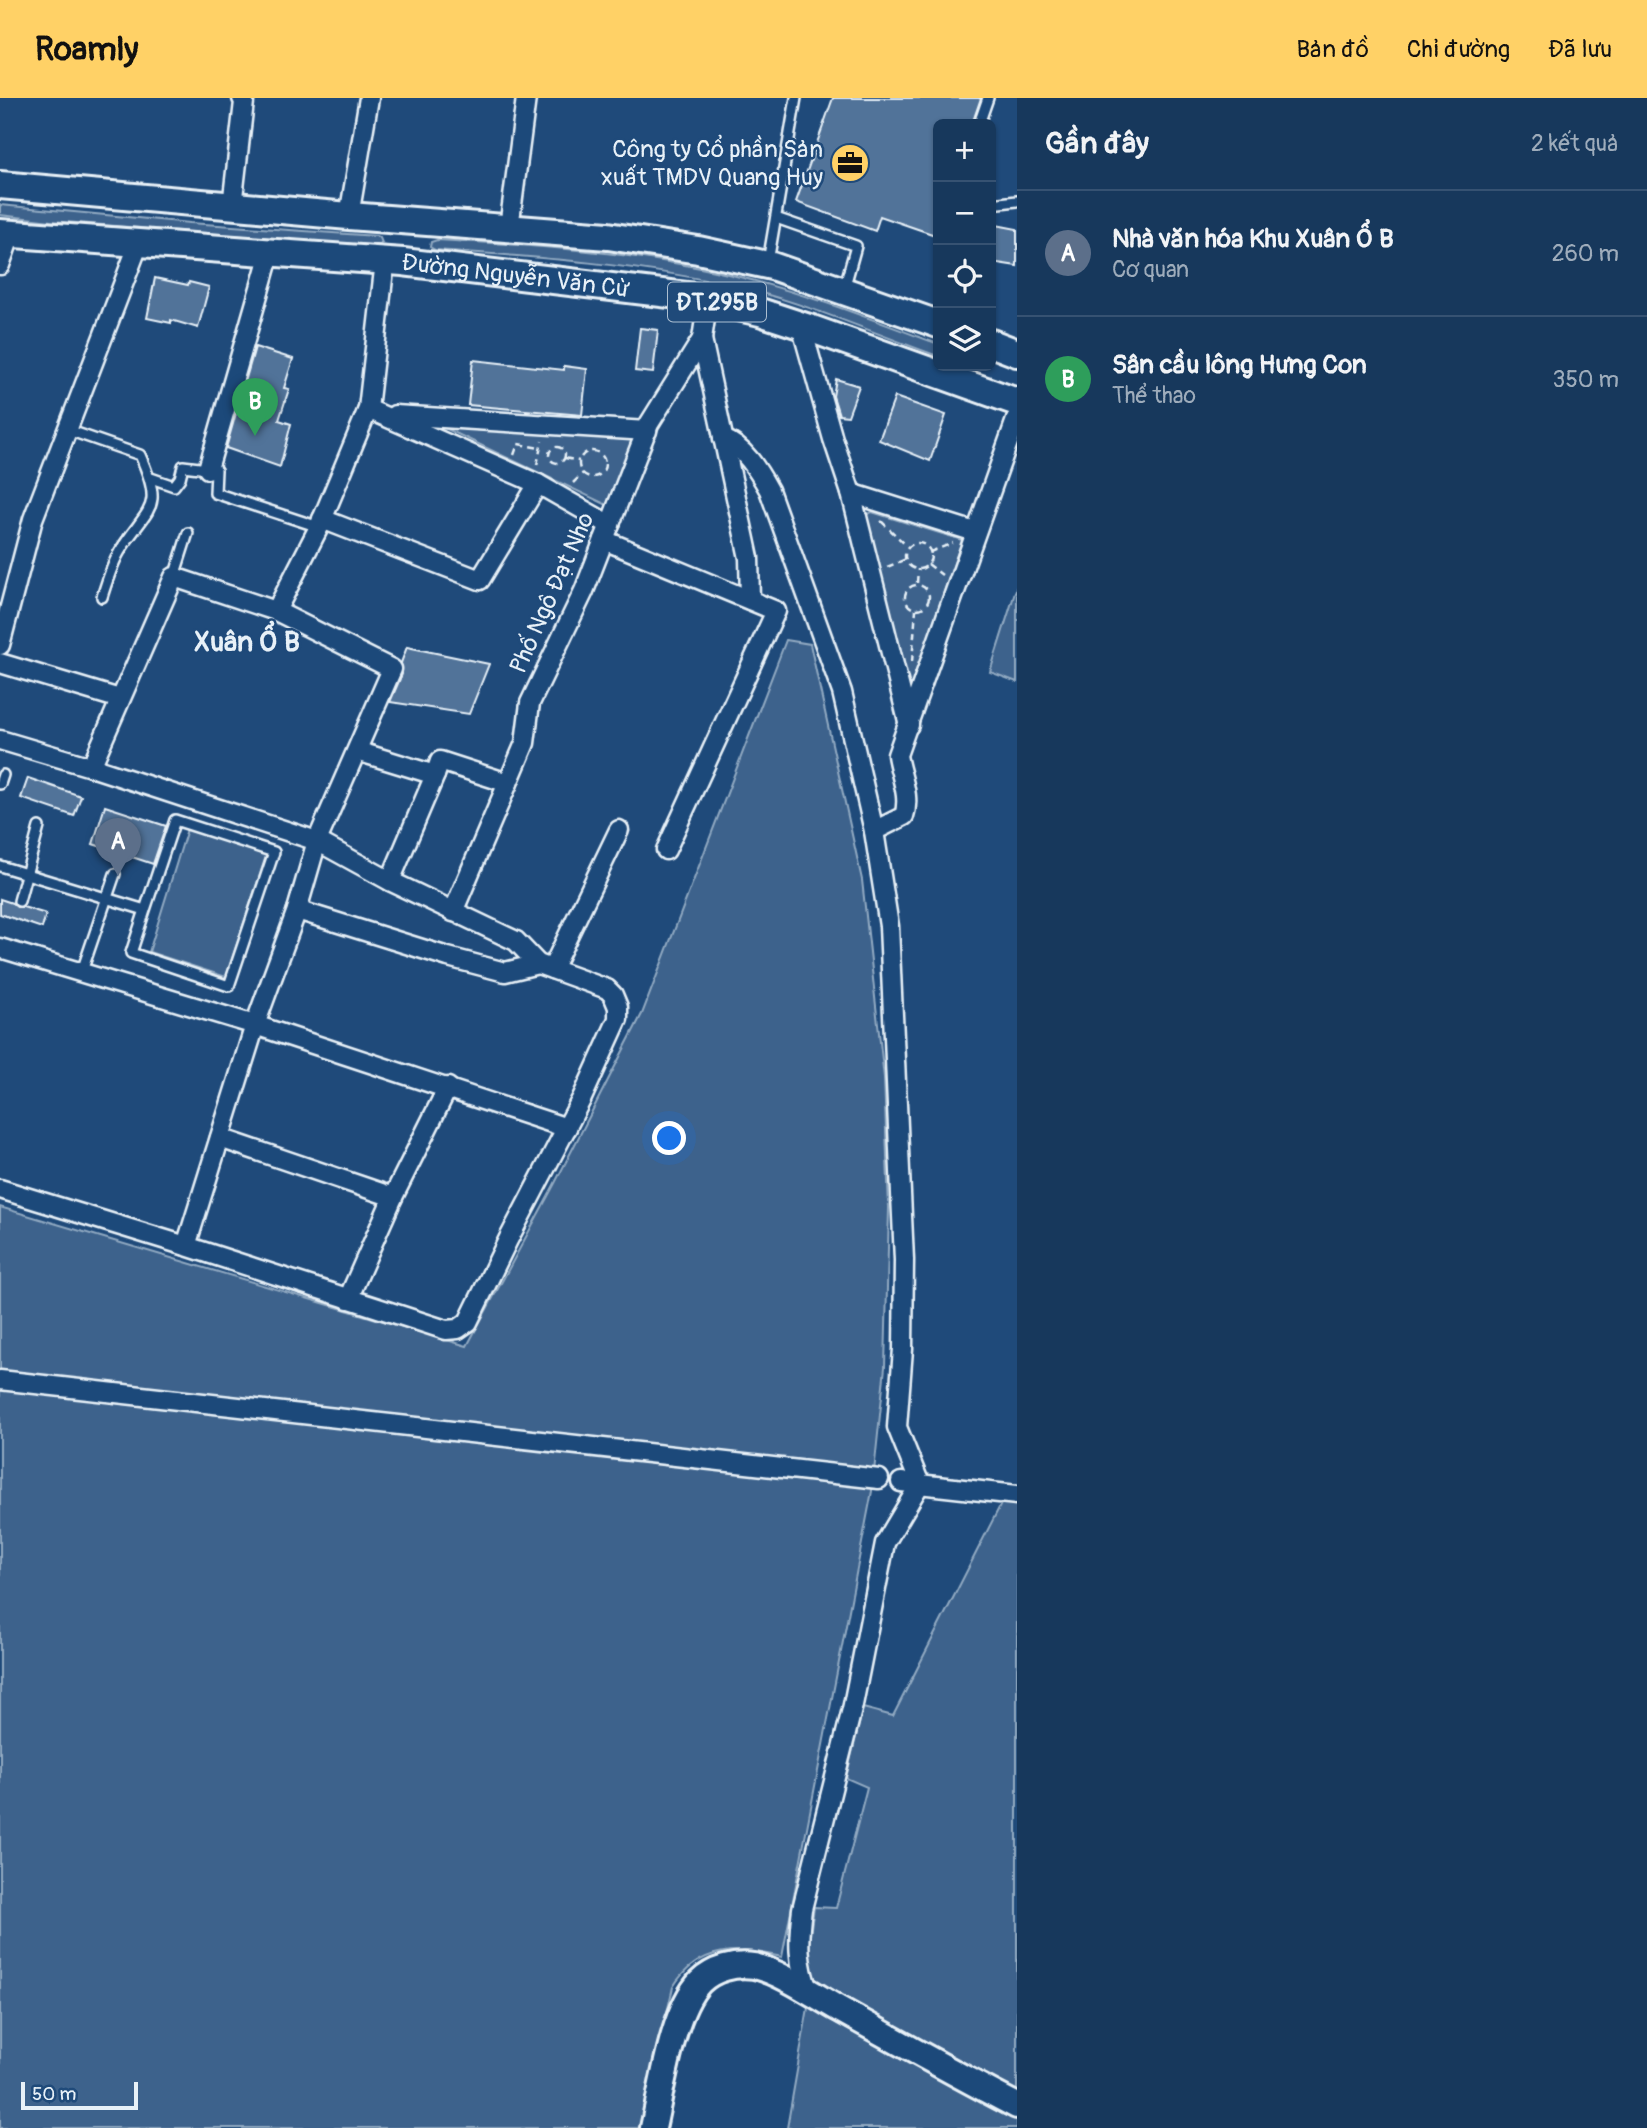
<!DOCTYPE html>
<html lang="vi">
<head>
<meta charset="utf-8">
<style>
	:root { --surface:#17385c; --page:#203f62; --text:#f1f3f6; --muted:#9eacbb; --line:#365272; --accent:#ffd166 }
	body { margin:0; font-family:Pangolin,sans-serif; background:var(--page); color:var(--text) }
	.controls { position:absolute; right:21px; top:21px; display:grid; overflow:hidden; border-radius:10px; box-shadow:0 2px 5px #0004 }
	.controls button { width:63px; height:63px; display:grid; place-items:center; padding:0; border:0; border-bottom:2px solid var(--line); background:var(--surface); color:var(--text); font:35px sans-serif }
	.scale { position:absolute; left:21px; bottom:18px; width:117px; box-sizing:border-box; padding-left:7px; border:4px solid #e8f1f8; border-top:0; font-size:19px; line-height:24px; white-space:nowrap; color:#e8f1f8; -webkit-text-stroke:5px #1f4a7a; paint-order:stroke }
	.you { position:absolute; left:670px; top:1041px; width:24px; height:24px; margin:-18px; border:5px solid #fff; border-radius:50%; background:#1a73e8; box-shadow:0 0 0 10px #1a73e833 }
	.badge { display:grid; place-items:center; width:46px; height:46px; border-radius:50%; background:var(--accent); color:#fff; font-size:23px; font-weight:700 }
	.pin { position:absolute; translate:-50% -58px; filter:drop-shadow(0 2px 4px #0008) }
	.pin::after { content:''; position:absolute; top:37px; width:24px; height:21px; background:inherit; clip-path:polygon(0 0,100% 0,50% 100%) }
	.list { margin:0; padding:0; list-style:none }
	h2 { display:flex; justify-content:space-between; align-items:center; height:91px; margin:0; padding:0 28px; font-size:30px }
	h2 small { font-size:23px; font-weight:400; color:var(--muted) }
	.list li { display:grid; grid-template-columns:46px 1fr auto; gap:21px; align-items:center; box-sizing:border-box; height:126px; padding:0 28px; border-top:2px solid var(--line) }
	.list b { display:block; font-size:26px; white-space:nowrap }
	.list p { margin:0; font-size:23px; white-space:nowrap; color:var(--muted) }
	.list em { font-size:23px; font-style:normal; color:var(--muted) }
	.icon { flex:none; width:38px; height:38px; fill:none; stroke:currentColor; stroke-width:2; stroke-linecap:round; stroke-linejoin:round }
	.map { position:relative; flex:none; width:1017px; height:2030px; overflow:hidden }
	header { display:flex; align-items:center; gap:42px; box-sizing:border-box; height:98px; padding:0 35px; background:var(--accent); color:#111 }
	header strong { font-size:33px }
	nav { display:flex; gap:38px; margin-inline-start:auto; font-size:24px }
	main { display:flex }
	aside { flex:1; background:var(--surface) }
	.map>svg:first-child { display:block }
	.green { fill:#3c628c; stroke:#92aac2; stroke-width:2 }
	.building { fill:#517399; stroke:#e8f1f8; stroke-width:2 }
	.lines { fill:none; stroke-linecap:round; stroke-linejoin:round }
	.lane-casing { stroke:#e8f1f8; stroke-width:14 }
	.street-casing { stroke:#e8f1f8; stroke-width:23 }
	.secondary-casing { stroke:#e8f1f8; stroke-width:30 }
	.primary-casing { stroke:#e8f1f8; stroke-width:32 }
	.path { stroke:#e8f1f8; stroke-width:2.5; stroke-dasharray:7 5; stroke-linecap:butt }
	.lane { stroke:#1f4a7a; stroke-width:9 }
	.street { stroke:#1f4a7a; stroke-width:18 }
	.secondary { stroke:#1f4a7a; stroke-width:24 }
	.primary { stroke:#1f4a7a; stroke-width:26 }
	.labels { text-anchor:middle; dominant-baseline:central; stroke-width:5; stroke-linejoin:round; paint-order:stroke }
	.shield { fill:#1f4a7a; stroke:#acbfd2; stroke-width:2 }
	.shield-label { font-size:23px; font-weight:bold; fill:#e8f1f8 }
	.poi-label { font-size:24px; fill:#e8f1f8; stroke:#1f4a7a; text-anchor:end }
	.street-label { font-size:24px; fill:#e8f1f8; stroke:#1f4a7a }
	.quarter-label { font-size:28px; font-weight:bold; fill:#e8f1f8; stroke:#1f4a7a }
</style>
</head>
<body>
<header>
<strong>Roamly</strong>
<nav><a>Bản đồ</a><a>Chỉ đường</a><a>Đã lưu</a></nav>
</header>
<main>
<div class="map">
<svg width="1017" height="2030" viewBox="0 0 1017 2030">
	<rect width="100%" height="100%" fill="#1f4a7a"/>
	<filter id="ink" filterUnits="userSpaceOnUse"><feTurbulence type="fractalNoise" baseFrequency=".0143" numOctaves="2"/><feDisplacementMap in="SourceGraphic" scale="14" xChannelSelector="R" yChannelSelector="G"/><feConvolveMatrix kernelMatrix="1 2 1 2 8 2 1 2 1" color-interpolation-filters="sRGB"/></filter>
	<g filter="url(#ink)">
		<!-- green -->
		<g class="green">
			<path d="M 0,107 L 190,125 L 376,138 L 380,140 L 382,145 L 375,148 L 51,123 L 0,117 Z"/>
			<path d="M 437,142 C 536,147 636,154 732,177 C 802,194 871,221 938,246 L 938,258 C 873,235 809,206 742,190 C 641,166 538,159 435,152 L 430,149 L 431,144 Z"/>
			<path d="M 428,322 L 634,340 L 635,344 L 609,408 Z"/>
			<path d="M 872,414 L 962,442 L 912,586 L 905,586 L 865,420 L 866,417 Z"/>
			<path d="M 1017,488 L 1017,584 L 990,574 Z"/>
			<path d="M 786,542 L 810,546 L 862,782 L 884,980 L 889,1110 L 885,1269 L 872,1393 L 782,1859 C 739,1849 699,1847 673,1889 L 640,2030 L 0,2030 L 0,1109 L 467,1248 L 554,1087 L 642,916 Z"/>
			<path d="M 187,731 L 267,755 L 226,879 L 149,854 Z"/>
			<path d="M 1003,1402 L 1017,1404 L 1017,1999 L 821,1891 C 802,1862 810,1841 814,1809 L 836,1810 L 867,1689 L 846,1680 L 863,1610 L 893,1618 Z"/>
			<path d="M 809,1904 L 1017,2018 L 1017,2030 L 787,2030 Z"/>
		</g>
		<!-- building -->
		<g class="building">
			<path d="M 833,0 L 981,0 L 972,26 L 938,26 L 938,138 L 880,118 L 875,133 L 796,104 Z"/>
			<path d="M 991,126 L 1017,131 L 1017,168 L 991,164 Z"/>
			<path d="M 155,180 L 188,187 L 189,184 L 209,189 L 198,230 L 171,222 L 171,225 L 147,220 Z"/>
			<path d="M 640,230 L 658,232 L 653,275 L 635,273 Z"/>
			<path d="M 255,249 L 293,261 L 284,290 L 289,291 L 279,322 L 291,326 L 280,369 L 226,350 Z"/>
			<path d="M 473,262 L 564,272 L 564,268 L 587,271 L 582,317 L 468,307 Z"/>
			<path d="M 836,281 L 859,288 L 848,318 L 839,317 L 833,298 Z"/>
			<path d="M 895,299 L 946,317 L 930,363 L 879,342 Z"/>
			<path d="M 407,549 L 489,566 L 469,616 L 390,604 L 402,576 L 401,565 Z"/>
			<path d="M 28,680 L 81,698 L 74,718 L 21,700 Z"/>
			<path d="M 105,708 L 166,728 L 153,766 L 93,746 Z"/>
			<path d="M 0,801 L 12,805 L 17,809 L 23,809 L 46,816 L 42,830 L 0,816 Z"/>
		</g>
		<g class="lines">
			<defs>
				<g id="lane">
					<path d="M 979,26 L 988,0"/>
					<path d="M 991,106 L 1017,103"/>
					<path d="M 776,120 L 856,148 L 844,191"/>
					<path d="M 768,164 L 796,0"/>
					<path d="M 68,332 L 140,357 C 165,413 148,408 120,453 C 112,466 107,484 102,499"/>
					<path d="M 151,380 L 174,388 L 180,380 L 183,368 L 216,372 L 215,395 L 319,429"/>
					<path d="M 174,479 L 188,435"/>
					<path d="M 0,686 L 3,677"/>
					<path d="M 0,768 L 145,812 L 175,722 L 274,754 L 229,888 L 131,855 L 145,812"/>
					<path d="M 19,803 L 39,729"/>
					<path d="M 81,876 L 115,776"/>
				</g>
				<g id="street">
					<path d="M 232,108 L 244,4 L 242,0"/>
					<path d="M 349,118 L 369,0"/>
					<path d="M 509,130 L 526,0"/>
					<path d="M 0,167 L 11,136"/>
					<path d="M 801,227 L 833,341 L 851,395 L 909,627"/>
					<path d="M 702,241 L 749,460 L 750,502"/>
					<path d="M 395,317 L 647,333"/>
					<path d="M 723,341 C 744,348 759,374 769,392 L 842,594 L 874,733 L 904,718 C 911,698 900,677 897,657 L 1017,319"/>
					<path d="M 208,371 L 270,155"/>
					<path d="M 538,386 L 610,427"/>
					<path d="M 851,395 L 975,434"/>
					<path d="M 322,421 L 480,482 L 538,386 L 368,311"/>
					<path d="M 604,442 L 776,513 L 666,752"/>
					<path d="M 276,513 L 319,429 L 368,311 L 385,163"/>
					<path d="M 0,547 L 33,421 L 139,145"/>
					<path d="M 0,565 L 120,601"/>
					<path d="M 0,642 L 91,669 L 317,743 L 390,783 L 516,843 L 538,866 L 607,891 L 613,897 L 618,909 L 618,921 L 582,1000 L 508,1142 L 468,1224 L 458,1231 L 446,1232 L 186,1148 L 0,1091"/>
					<path d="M 357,653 L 435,677 L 390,783"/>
					<path d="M 91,669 L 174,479 L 276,513 L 392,571 L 317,743 L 297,812 L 255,927 L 186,1148"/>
					<path d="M 435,677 L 440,663 L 508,685"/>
					<path d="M 297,812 L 448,859 L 505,874 L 538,866"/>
					<path d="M 453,814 L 525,645 L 530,605 L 584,493 L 649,326 L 702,241 L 708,201"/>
					<path d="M 0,850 L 255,927 L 567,1030"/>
					<path d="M 552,871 L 619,732"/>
					<path d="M 220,1040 L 393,1099"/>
					<path d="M 348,1201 L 393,1099 L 448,989"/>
					<path d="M 0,1282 L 879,1381"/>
					<path d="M 901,1384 L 1017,1397"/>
					<path d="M 809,1894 C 797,1865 798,1841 802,1811 L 853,1607 L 885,1445 L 920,1386 L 897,1329 L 903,1251 L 904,1162 L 889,828 L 874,733"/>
				</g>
				<path id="secondary" d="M 653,2030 C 662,1991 672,1913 700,1884 C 713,1871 735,1865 754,1868 C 779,1873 816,1898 839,1911 C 898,1944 957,1977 1017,2008"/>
				<g id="primary">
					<path d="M 0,87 L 349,118 L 608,138 L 698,152 L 772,168 L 938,226"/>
					<path id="s1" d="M 0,135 L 403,164 L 695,199 L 760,214 L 812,231 L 1017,304"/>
					<path d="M 991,245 L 1017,255"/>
				</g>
			</defs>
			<!-- lane casing -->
			<use href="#lane" class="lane-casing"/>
			<!-- street casing -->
			<use href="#street" class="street-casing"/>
			<!-- secondary casing -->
			<use href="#secondary" class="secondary-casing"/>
			<!-- primary casing -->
			<use href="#primary" class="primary-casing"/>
			<!-- path -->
			<g class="path">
				<circle cx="557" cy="357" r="8"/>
				<circle cx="592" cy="366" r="13"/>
				<path d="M 514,357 L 518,346 L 540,350"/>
				<path d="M 565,360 L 579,363"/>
				<path d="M 537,367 L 542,343"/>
				<path d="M 573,385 L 583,375"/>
				<path d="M 881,423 L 909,450"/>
				<circle cx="918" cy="458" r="13"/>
				<path d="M 930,454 L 953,445"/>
				<path d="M 928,466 L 942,477"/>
				<path d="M 887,469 L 906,461"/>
				<path d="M 917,485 L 918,471"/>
				<circle cx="917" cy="499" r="12"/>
				<path d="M 912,564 L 916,511"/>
			</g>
			<!-- lane -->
			<use href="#lane" class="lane"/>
			<!-- street -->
			<use href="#street" class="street"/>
			<!-- secondary -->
			<use href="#secondary" class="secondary"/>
			<!-- primary -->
			<use href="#primary" class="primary"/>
		</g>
	</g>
	<!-- icons -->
	<defs>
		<symbol id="office-disc" viewBox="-11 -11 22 22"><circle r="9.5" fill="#ffd166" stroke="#1f4a7a"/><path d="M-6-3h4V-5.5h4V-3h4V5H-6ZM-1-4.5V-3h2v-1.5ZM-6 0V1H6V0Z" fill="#111"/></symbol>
	</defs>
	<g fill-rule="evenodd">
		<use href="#office-disc" x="828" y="43" width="44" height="44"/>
	</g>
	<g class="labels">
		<!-- shield labels -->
		<rect class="shield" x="668" y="184.5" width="98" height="39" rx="5"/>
		<g class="shield-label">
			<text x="717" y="204">ĐT.295B</text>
		</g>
		<!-- poi labels -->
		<g class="poi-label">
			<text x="823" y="51">Công ty Cổ phần Sản<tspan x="823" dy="28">xuất TMDV Quang Huy</tspan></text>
		</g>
		<!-- street labels -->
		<g class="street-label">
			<text stroke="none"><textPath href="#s1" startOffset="518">Đường Nguyễn Văn Cừ</textPath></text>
			<text transform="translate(552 495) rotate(-66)">Phố Ngô Đạt Nho</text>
		</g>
		<!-- quarter labels -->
		<g class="quarter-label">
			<text x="247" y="544">Xuân Ổ B</text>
		</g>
	</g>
</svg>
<div class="controls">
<button>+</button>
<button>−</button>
<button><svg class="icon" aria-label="locate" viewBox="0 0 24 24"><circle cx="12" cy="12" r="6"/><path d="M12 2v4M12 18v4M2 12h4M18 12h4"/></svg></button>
<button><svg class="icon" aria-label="layers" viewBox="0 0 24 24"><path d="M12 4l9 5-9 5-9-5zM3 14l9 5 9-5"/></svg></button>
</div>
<div class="scale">50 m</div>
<div class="you"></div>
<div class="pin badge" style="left:118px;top:778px;background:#5c6f8a">A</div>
<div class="pin badge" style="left:255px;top:338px;background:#2e9e5b">B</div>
</div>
<aside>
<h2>Gần đây<small>2 kết quả</small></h2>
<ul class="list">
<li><span class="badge" style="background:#5c6f8a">A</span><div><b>Nhà văn hóa Khu Xuân Ổ B</b><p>Cơ quan</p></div><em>260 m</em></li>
<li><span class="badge" style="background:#2e9e5b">B</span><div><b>Sân cầu lông Hưng Con</b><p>Thể thao</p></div><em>350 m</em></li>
</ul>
</aside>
</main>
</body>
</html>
